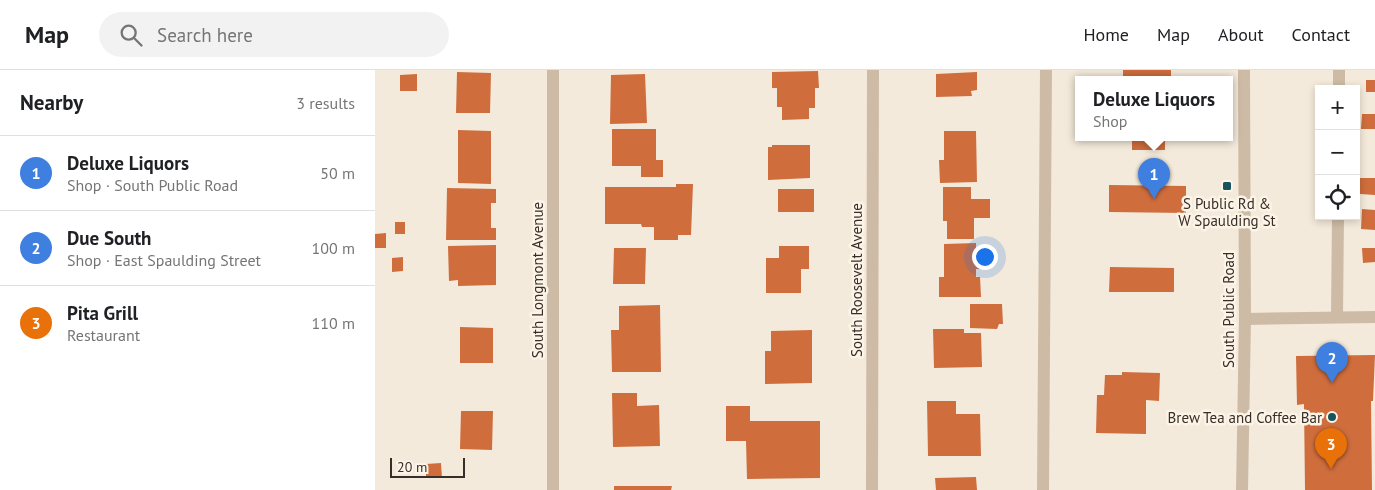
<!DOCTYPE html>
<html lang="en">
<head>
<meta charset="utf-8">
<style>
	:root { --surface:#fff; --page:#f2f2f2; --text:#202124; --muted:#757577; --line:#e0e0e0; --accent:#111827 }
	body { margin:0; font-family:"PT Sans",sans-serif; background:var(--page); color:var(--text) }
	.controls { position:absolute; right:15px; top:15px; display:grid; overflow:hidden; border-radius:0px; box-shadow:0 2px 8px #0003 }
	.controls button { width:45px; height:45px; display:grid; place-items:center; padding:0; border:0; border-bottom:1px solid var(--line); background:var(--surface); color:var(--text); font:25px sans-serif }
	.scale { position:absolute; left:15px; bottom:12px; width:75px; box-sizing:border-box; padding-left:5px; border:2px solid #382e27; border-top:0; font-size:14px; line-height:18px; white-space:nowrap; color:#382e27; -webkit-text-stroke:4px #fbf4e7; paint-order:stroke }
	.you { position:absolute; left:609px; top:186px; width:18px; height:18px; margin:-12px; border:4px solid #fff; border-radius:50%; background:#1a73e8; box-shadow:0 0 0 8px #1a73e833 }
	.badge { display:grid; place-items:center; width:32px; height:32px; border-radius:50%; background:var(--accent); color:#fff; font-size:16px; font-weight:700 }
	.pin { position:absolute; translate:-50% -41px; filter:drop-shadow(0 1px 2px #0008) }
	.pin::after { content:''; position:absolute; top:26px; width:18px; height:15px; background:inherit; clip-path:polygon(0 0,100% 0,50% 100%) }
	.popup { position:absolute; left:700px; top:6px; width:158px; height:65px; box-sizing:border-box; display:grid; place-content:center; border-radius:0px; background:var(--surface); filter:drop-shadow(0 1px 4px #0005); font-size:16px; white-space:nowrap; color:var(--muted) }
	.popup b { font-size:19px; color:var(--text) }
	.popup::after { content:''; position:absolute; left:50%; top:100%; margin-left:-10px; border:10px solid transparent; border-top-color:var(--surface) }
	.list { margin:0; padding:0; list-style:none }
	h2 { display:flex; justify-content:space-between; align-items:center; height:65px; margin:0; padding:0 20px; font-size:21px }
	h2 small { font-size:16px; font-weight:400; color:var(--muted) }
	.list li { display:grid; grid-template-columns:32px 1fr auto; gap:15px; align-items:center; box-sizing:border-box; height:75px; padding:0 20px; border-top:1px solid var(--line) }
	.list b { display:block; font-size:19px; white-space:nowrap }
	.list p { margin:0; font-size:16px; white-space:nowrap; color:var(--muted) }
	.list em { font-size:16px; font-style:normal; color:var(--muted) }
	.icon { flex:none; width:28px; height:28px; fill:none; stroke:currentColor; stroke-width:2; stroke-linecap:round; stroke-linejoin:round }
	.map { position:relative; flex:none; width:1000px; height:420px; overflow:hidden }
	header { display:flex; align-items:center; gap:30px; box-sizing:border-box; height:70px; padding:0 25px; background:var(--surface); border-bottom:1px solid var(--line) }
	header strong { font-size:24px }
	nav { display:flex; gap:28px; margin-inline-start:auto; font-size:18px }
	.search { width:350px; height:45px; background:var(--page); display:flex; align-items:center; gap:12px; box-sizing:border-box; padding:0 18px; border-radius:28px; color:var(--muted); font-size:19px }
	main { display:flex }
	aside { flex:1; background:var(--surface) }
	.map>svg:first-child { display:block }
	.building { fill:#cf6d3d }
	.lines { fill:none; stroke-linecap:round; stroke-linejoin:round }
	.service { stroke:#cdbba6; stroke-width:12 }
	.minor { stroke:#cdbba6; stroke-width:12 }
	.tertiary { stroke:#cdbba6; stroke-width:12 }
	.poi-dot { fill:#19535d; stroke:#fbf4e7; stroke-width:2 }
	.labels { text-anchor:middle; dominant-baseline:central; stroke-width:5; stroke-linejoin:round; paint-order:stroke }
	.poi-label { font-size:15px; fill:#382e27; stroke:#fbf4e7 }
	.street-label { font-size:15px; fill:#382e27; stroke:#fbf4e7 }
</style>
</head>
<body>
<header>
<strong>Map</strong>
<div class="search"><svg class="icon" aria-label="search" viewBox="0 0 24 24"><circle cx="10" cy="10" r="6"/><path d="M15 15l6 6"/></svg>Search here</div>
<nav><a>Home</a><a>Map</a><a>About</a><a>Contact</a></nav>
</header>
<main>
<aside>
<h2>Nearby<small>3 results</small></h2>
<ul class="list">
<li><span class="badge" style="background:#3f7fe0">1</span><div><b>Deluxe Liquors</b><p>Shop · South Public Road</p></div><em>50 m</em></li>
<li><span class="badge" style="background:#3f7fe0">2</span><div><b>Due South</b><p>Shop · East Spaulding Street</p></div><em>100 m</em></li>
<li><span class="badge" style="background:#e8710a">3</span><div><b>Pita Grill</b><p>Restaurant</p></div><em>110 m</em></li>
</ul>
</aside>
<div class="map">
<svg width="1000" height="420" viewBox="0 0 1000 420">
	<rect width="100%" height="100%" fill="#f4eadb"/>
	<!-- building -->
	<g class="building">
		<rect x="748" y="0" width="48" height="10"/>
		<path d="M 443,1 L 444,18 L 440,18 L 440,38 L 434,38 L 434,49 L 407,50 L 407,37 L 402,37 L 402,18 L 397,18 L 397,2 Z"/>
		<path d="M 82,2 L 116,3 L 115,43 L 81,43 Z"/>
		<path d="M 602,2 L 602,20 L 596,21 L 597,26 L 561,27 L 561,4 Z"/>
		<path d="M 42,4 L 42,21 L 25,21 L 25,5 Z"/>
		<path d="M 270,4 L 272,53 L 235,54 L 236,5 Z"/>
		<rect x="991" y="10" width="9" height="12"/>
		<path d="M 987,44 L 1000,44 L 1000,59 L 986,59 Z"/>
		<path d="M 237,59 L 281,59 L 281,90 L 288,90 L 288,107 L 266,107 L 266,96 L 237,96 Z"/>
		<path d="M 83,60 L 116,61 L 116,114 L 83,113 Z"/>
		<path d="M 569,61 L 601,61 L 602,112 L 565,113 L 564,90 L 569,90 Z"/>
		<rect x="757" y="68" width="33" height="12"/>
		<path d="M 397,75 L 435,75 L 435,108 L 393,110 L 393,77 L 397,77 Z"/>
		<path d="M 985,108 L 1000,108 L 1000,125 L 985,124 Z"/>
		<path d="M 301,114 L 318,114 L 316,165 L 303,165 L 303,170 L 279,170 L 279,157 L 267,157 L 266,154 L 230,154 L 230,117 L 301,117 Z"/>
		<path d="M 734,115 L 811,116 L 811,143 L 734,142 Z"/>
		<path d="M 568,117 L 596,117 L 596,129 L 615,129 L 615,148 L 599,148 L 599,169 L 572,169 L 572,151 L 568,151 Z"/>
		<path d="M 72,118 L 121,119 L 121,133 L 116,133 L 116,158 L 121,158 L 121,170 L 71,170 Z"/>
		<rect x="403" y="119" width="36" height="23"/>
		<path d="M 987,139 L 1000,140 L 1000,160 L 986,159 Z"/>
		<rect x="20" y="152" width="10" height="12"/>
		<path d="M 11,163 L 11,178 L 0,178 L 0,164 Z"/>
		<path d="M 601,173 L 601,185 L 607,185 L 607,199 L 601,199 L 601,207 L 605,207 L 606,227 L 564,227 L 564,207 L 569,207 L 569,174 Z"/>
		<path d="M 121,175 L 121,215 L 83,216 L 83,210 L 74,211 L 73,176 Z"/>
		<path d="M 404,176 L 434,176 L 434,199 L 426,199 L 426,223 L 391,223 L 391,188 L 404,188 Z"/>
		<path d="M 239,178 L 271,178 L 270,214 L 238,214 Z"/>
		<path d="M 987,178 L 1000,178 L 1000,192 L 988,193 Z"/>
		<path d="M 28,187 L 28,201 L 17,202 L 17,188 Z"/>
		<path d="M 735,197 L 799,198 L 799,222 L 734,222 Z"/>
		<path d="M 595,234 L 627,234 L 628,254 L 624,254 L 622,259 L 595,258 Z"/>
		<path d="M 285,235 L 286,302 L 237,302 L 236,260 L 244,260 L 244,236 Z"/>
		<path d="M 85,257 L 118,258 L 118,293 L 85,293 Z"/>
		<path d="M 558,259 L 589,259 L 589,263 L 606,263 L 607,297 L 559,298 Z"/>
		<path d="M 437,260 L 437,313 L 390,314 L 390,281 L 396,281 L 396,261 Z"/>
		<path d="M 1000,285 L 998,331 L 996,331 L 997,420 L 930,420 L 929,334 L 922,335 L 921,286 Z"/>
		<path d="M 747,302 L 785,303 L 784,331 L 771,330 L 771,364 L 721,363 L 722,325 L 729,325 L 730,305 L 747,305 Z"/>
		<path d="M 237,323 L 262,323 L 262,336 L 284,335 L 285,376 L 238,377 Z"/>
		<path d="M 552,331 L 581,331 L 581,344 L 605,344 L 606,386 L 553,386 Z"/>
		<path d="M 351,336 L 375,336 L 375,351 L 445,351 L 445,408 L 372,409 L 371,371 L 351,371 Z"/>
		<path d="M 86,341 L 118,341 L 117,380 L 85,379 Z"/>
		<path d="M 66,393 L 67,408 L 51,408 L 51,394 Z"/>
		<path d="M 601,407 L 602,420 L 561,420 L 560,408 Z"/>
		<path d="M 239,416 L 297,416 L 296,420 L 239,420 Z"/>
	</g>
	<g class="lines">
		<!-- service -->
		<path class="service" d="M 668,420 L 671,0"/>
		<!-- minor -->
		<g class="minor">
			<path d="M 964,19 L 964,0"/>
			<path d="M 962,246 L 963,146"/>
			<path d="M 870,249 L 1000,247"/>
			<path d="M 178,420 L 178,0"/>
			<path d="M 497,420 L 498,0"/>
		</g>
		<!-- tertiary -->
		<path class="tertiary" d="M 867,420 L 870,249 L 869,0"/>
	</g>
	<!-- markers -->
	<g class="poi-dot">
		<rect x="847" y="111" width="10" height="10" rx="2.5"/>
		<circle cx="957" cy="347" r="5"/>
	</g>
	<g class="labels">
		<!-- poi labels -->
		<g class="poi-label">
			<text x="852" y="133">S Public Rd &amp;<tspan x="852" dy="17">W Spaulding St</tspan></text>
			<text x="947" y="347" text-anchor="end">Brew Tea and Coffee Bar</text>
		</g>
		<!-- street labels -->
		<g class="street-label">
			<text transform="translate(162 210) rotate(-90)">South Longmont Avenue</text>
			<text transform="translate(481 210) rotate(-90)">South Roosevelt Avenue</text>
			<text transform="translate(853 240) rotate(-90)">South Public Road</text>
		</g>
	</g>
</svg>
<div class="controls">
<button>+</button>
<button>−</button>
<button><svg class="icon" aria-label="locate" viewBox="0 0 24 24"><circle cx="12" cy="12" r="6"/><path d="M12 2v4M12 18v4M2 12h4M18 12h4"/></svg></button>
</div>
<div class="scale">20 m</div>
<div class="you"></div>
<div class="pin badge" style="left:779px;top:129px;background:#3f7fe0">1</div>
<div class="popup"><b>Deluxe Liquors</b>Shop</div>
<div class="pin badge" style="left:957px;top:313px;background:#3f7fe0">2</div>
<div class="pin badge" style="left:956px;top:399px;background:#e8710a">3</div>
</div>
</main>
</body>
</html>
